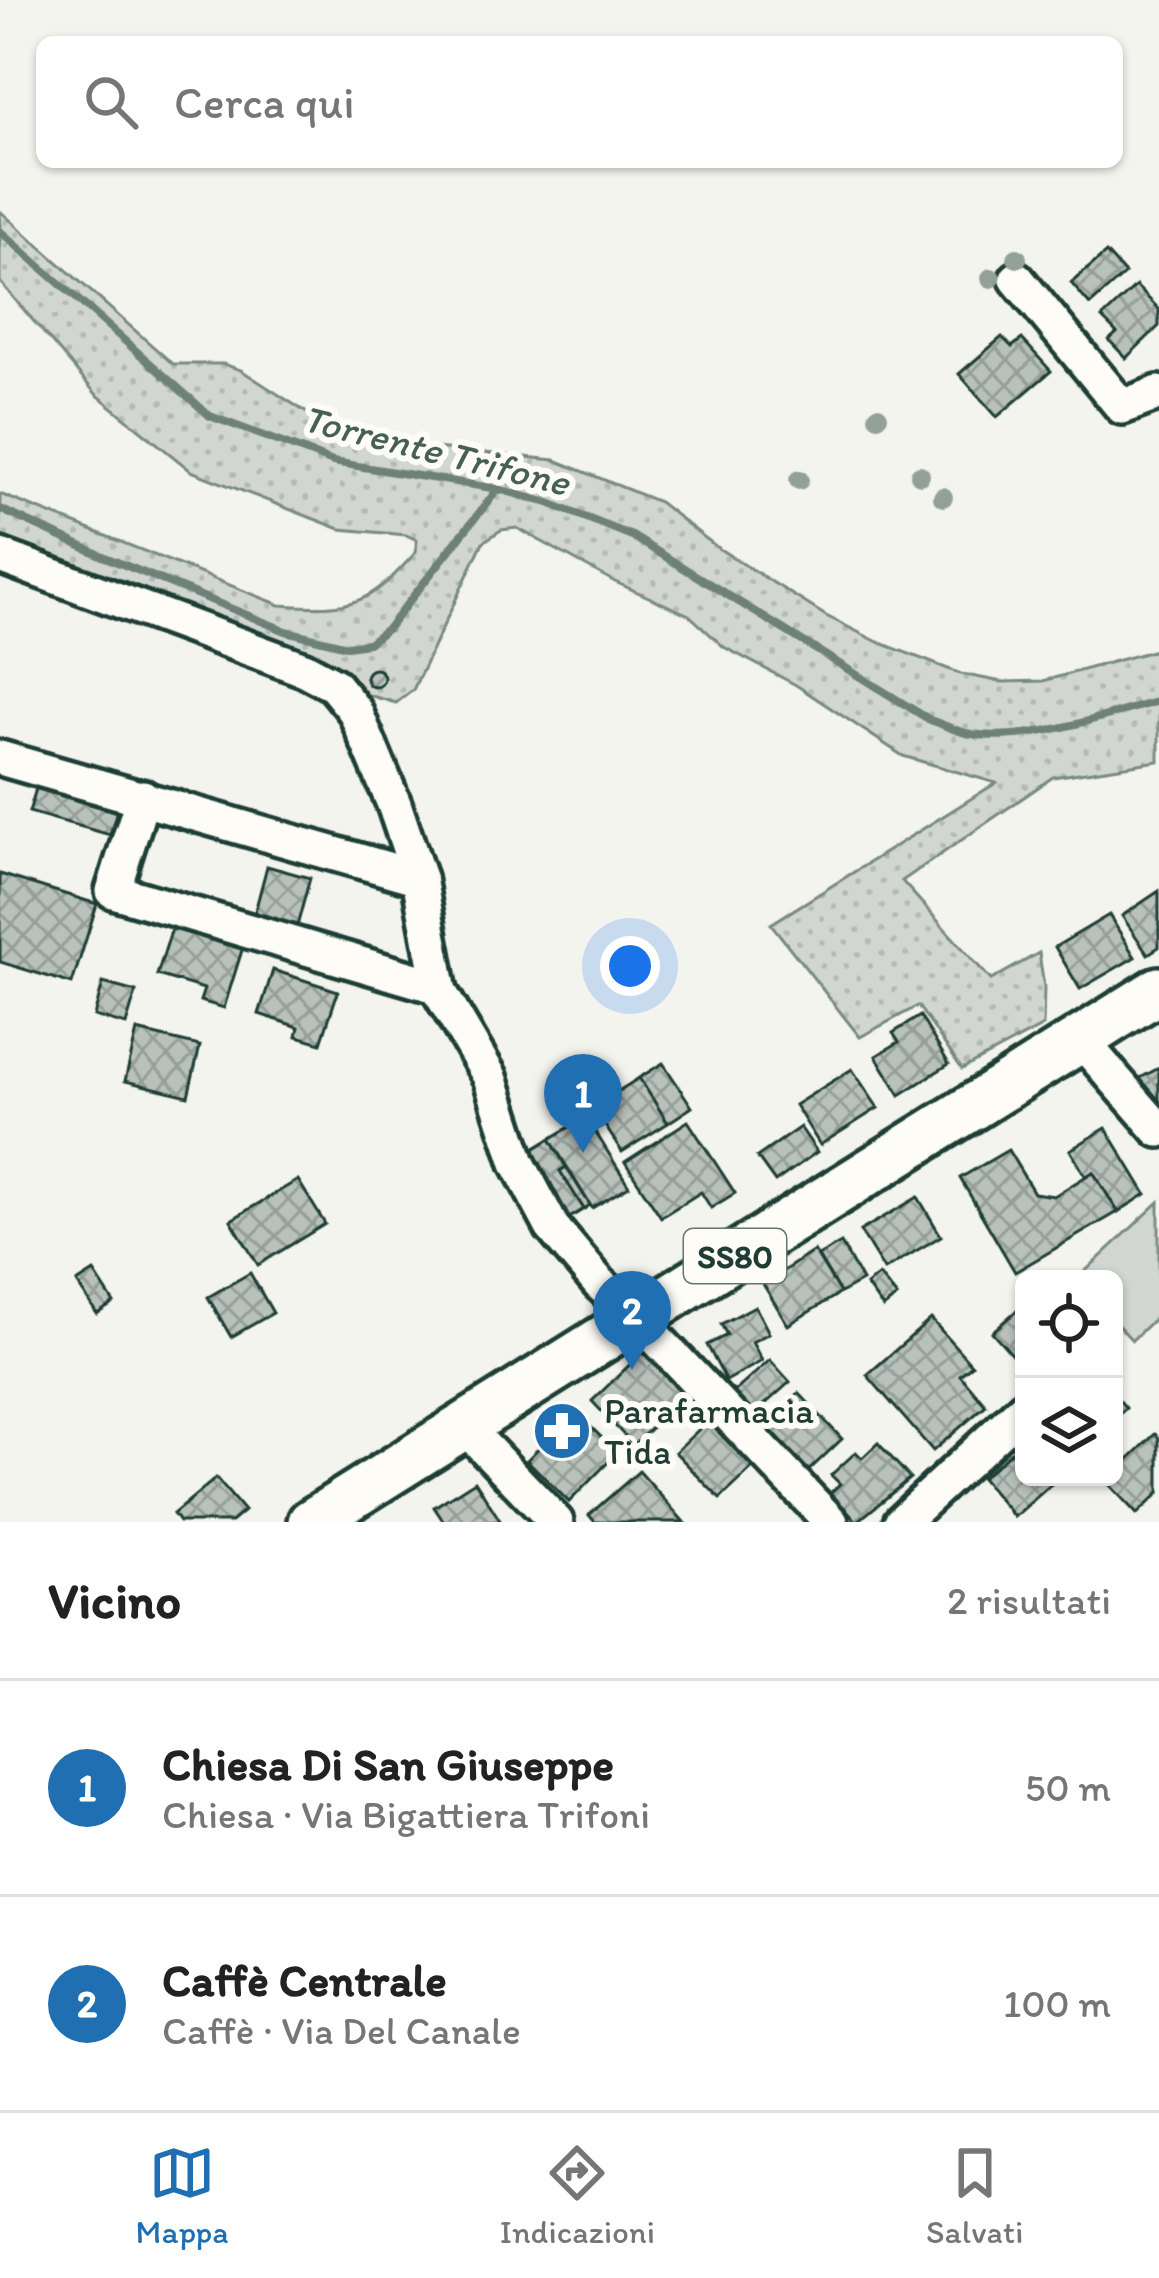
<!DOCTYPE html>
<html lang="it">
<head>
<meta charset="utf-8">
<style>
	:root { --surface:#fff; --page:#f6f6f6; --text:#222; --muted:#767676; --line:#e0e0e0; --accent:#1f6fb2 }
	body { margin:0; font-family:Itim,sans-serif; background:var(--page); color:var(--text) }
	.controls { position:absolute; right:36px; bottom:36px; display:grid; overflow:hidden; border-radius:18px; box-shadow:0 3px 9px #0004 }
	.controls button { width:108px; height:108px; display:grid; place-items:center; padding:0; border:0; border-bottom:3px solid var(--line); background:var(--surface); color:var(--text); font:60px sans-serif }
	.you { position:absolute; left:630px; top:966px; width:42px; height:42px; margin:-30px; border:9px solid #fff; border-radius:50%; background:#1a73e8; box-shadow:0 0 0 18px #1a73e833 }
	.badge { display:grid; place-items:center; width:78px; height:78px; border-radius:50%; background:var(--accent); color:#fff; font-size:39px; font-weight:700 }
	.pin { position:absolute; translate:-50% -99px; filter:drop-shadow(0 3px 6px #0008) }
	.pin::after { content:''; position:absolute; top:63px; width:42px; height:36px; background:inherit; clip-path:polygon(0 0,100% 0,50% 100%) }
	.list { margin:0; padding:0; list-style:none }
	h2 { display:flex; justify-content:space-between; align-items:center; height:156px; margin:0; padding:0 48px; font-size:51px }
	h2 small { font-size:39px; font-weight:400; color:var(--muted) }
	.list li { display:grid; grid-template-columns:78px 1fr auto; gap:36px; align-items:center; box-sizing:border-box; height:216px; padding:0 48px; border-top:3px solid var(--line) }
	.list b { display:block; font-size:45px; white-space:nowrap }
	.list p { margin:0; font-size:39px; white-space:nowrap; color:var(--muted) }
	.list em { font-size:39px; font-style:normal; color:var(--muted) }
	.icon { flex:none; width:66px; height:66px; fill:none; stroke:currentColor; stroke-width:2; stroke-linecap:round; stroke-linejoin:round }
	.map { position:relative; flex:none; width:1159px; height:1522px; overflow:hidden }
	.search { position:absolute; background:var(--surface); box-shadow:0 3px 9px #0004; left:36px; right:36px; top:36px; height:132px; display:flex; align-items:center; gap:30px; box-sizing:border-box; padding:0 42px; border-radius:18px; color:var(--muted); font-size:45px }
	.sheet { height:588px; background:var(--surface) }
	nav { display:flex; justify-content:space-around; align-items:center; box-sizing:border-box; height:168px; border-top:3px solid var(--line); background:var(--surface); font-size:33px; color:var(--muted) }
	nav a { display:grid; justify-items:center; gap:6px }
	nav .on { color:var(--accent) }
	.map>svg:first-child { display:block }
	.grass { fill:url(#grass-dots); stroke:#788a82; stroke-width:3 }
	.pitch { fill:#d1d6d1; stroke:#788a82; stroke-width:3 }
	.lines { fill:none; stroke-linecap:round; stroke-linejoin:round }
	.stream { stroke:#6e8179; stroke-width:8 }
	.building { fill:url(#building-cross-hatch); stroke:#1f3d34; stroke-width:3 }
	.minor-casing { stroke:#1f3d34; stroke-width:42 }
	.major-casing { stroke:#1f3d34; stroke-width:54 }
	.minor { stroke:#fdfcf7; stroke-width:33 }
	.major { stroke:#fdfcf7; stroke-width:45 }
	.tree { fill:#93a099 }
	.labels { text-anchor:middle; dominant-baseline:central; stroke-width:12; stroke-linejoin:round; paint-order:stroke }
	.shield { fill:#fdfcf7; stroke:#62766e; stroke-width:3 }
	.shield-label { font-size:33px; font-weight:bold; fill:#1f3d34 }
	.poi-label { font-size:36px; fill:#1f3d34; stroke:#fdfcf7; text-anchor:start }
	.water-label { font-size:39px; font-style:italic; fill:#475f56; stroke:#fdfcf7 }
</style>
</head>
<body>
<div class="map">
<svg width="1159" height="1522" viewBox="0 0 1159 1522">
	<defs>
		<pattern id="grass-dots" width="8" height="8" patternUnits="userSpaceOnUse" patternTransform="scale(3)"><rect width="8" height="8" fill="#d1d6d1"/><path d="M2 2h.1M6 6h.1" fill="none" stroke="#b3b9b4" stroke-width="1.8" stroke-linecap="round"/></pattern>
		<pattern id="building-cross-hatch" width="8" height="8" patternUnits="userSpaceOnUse" patternTransform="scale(3)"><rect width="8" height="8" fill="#b9c1bb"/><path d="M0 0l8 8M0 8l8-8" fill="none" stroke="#969e99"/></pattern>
	</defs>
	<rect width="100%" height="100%" fill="#f4f4ef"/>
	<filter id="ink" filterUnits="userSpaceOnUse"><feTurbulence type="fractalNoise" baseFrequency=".00833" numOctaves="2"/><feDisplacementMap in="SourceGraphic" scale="24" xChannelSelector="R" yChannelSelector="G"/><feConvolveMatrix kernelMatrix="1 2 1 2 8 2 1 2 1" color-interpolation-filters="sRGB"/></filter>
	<g filter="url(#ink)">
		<!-- grass -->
		<path class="grass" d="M 0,211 L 173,364 L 223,364 L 241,370 L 327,426 L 385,443 L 555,460 L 659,502 L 718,548 L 826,616 L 878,642 L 961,674 L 1002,682 L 1043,681 L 1159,649 L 1159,761 L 1053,777 L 902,881 L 991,980 L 1039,953 L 1044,987 L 1043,1026 L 962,1069 L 918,1006 L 860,1037 L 771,924 L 996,783 L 903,756 L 796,685 L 724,647 L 689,615 L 615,582 L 517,528 L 501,530 L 483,542 L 413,690 L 396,703 L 334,685 L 0,556 L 0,494 L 280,605 C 353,610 368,606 416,552 L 417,540 L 406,535 L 340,529 L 191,471 L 96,394 L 0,282 Z"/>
		<!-- pitch -->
		<path class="pitch" d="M 1159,1202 L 1159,1314 L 1132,1340 L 1114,1321 L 1114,1279 L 1077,1279 Z"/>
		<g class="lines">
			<!-- stream -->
			<g class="stream">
				<path d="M 0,231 L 210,416 L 333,462 L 498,489 L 549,503 L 632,536 L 930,720 C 942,724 954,730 966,733 C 1023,745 1104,716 1159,701"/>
				<path d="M 0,509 L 105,557 L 286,631 L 347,646 L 368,643 L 388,628 L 498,489"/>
			</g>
		</g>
		<!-- building -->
		<g class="building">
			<path d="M 1106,253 L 1125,274 L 1090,305 L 1071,283 Z"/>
			<path d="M 1136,286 L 1159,309 L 1159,326 L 1126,358 L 1109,340 L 1117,333 L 1102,318 Z"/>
			<path d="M 1002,337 L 1012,347 L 1022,339 L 1051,371 L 997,417 L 959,374 Z"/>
			<circle cx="375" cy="678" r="9"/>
			<path d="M 40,775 L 120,799 L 110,835 L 29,812 Z"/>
			<path d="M 267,866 L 310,878 L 296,930 L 253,919 Z"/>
			<path d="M 0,874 L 97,904 L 72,984 L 0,962 Z"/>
			<path d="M 1159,891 L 1159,947 L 1148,954 L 1122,916 Z"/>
			<path d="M 1109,915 L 1135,957 L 1080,989 L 1055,947 Z"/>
			<path d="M 173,925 L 243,947 L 224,1008 L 200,1001 L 204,989 L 157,975 Z"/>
			<path d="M 273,970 L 338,991 L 321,1043 L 297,1036 L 299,1027 L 259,1014 Z"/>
			<path d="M 103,983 L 136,992 L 126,1025 L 94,1016 Z"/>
			<path d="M 920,1016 L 949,1064 L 900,1095 L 876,1056 L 899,1042 L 893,1033 Z"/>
			<path d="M 137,1031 L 200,1046 L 188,1096 L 125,1081 Z"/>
			<path d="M 663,1063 L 692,1107 L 668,1123 L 639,1078 Z"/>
			<path d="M 1159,1068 L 1159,1112 L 1140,1078 Z"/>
			<path d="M 852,1069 L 878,1108 L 820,1145 L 795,1105 Z"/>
			<path d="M 639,1078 L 668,1123 L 622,1152 L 593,1107 Z"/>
			<path d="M 586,1117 L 629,1186 L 592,1208 L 550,1139 Z"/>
			<path d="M 688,1121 L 735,1193 L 711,1208 L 701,1192 L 661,1217 L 625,1162 Z"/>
			<path d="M 800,1127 L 817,1152 L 775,1182 L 757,1157 Z"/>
			<path d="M 1106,1128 L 1146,1194 L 1118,1212 L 1093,1172 L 1086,1177 L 1070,1150 Z"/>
			<path d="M 550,1139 L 566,1167 L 560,1171 L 584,1209 L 563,1222 L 522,1156 Z"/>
			<path d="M 1008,1150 L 1034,1193 L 1054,1196 L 1093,1172 L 1118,1212 L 1015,1272 L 960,1178 Z"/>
			<path d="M 566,1167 L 590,1205 L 584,1209 L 560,1171 Z"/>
			<path d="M 298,1180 L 325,1224 L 258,1265 L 231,1220 Z"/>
			<path d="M 918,1197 L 941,1236 L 884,1270 L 860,1231 Z"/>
			<path d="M 841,1243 L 862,1281 L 840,1293 L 818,1256 Z"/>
			<path d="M 814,1251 L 840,1293 L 788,1325 L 763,1284 Z"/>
			<path d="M 94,1272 L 114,1303 L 97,1314 L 77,1283 Z"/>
			<path d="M 250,1273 L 273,1313 L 231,1337 L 208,1297 Z"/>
			<path d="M 879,1275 L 897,1297 L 883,1308 L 866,1285 Z"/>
			<path d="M 1024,1304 L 1024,1368 L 992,1332 Z"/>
			<path d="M 755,1306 L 769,1333 L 752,1342 L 762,1361 L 726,1381 L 707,1345 L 727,1335 L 721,1324 Z"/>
			<path d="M 931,1319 L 972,1365 L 960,1375 L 986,1405 L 933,1451 L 867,1375 Z"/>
			<path d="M 645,1350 L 687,1395 L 633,1445 L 592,1401 Z"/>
			<path d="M 770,1360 L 790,1382 L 753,1415 L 733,1393 Z"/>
			<path d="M 799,1393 L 842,1439 L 806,1473 L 763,1427 Z"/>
			<path d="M 1114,1394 L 1126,1408 L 1114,1419 Z"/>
			<path d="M 575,1411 L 617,1453 L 569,1502 L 527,1460 Z"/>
			<path d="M 711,1418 L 756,1465 L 720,1499 L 675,1452 Z"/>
			<path d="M 1155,1434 L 1159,1438 L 1159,1493 L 1137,1514 L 1106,1481 Z"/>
			<path d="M 878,1443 L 910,1478 L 857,1522 L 830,1493 L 840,1484 L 831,1475 L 856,1452 L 862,1458 Z"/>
			<path d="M 1020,1444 L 1024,1448 L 1024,1477 L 1049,1477 L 1054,1482 L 1014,1517 L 981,1478 Z"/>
			<path d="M 639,1471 L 684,1522 L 595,1522 L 589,1515 Z"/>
			<path d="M 216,1478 L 244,1511 L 231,1522 L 179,1522 L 173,1514 Z"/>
			<path d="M 475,1481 L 501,1522 L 444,1522 L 434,1507 Z"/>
		</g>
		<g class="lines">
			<defs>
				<g id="minor">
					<path d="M 1017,279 L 1122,407 L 1159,393"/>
					<path d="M 0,556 L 304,669 L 334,685 L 355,711 L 394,804 L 419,878 L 440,992 L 490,1077 L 518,1163 L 552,1227 L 599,1283 L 637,1318 L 831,1522"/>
					<path d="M 0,758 L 419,878"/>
					<path d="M 143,797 L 113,891 L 439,987"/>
					<path d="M 1080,1039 L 1159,1130"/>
					<path d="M 464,1426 L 556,1522"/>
					<path d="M 901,1522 L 1024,1408"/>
				</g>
				<path id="major" d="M 311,1522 L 1159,990"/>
			</defs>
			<!-- minor casing -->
			<use href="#minor" class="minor-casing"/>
			<!-- major casing -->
			<use href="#major" class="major-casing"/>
			<!-- minor -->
			<use href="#minor" class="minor"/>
			<!-- major -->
			<use href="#major" class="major"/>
		</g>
		<!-- trees -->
		<g class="tree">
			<circle cx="1017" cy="258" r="10"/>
			<circle cx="991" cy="278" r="10"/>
			<circle cx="878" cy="416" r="10"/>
			<circle cx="920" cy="475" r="10"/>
			<circle cx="799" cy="480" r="10"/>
			<circle cx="943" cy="497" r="10"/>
		</g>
	</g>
	<!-- icons -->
	<defs>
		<symbol id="pharmacy-disc" viewBox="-11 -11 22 22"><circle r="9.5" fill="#1f6fb2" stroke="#fdfcf7"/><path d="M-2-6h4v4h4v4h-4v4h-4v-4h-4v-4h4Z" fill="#fff"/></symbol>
	</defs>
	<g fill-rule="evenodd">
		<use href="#pharmacy-disc" x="529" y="1398" width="66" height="66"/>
	</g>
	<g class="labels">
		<!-- shield labels -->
		<rect class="shield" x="684" y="1229" width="102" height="54" rx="9"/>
		<g class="shield-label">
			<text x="735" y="1256">SS80</text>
		</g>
		<!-- poi labels -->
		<g class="poi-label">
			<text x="604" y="1410">Parafarmacia<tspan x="604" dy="41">Tida</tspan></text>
		</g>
		<!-- water labels -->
		<g class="water-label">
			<text transform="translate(436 450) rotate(14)">Torrente Trifone</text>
		</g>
	</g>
</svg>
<div class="controls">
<button><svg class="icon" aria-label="locate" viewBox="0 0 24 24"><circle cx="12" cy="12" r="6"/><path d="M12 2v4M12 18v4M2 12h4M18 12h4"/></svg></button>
<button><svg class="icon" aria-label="layers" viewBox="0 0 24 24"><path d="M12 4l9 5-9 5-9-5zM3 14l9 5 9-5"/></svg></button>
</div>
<div class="you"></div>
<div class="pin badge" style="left:583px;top:1153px">1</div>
<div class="pin badge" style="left:632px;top:1370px">2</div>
<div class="search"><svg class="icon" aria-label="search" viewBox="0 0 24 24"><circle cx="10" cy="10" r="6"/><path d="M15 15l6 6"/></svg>Cerca qui</div>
</div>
<section class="sheet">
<h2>Vicino<small>2 risultati</small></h2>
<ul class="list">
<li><span class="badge">1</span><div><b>Chiesa Di San Giuseppe</b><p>Chiesa · Via Bigattiera Trifoni</p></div><em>50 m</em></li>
<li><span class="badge">2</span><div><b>Caffè Centrale</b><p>Caffè · Via Del Canale</p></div><em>100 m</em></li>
</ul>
</section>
<nav>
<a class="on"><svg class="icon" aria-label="map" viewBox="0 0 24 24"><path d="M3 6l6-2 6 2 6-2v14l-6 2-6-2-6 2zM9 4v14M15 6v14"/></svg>Mappa</a>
<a><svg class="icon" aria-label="directions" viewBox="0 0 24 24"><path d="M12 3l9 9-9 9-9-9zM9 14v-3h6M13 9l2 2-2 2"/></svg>Indicazioni</a>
<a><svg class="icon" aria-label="saved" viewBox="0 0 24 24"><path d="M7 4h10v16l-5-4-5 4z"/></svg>Salvati</a>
</nav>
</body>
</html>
